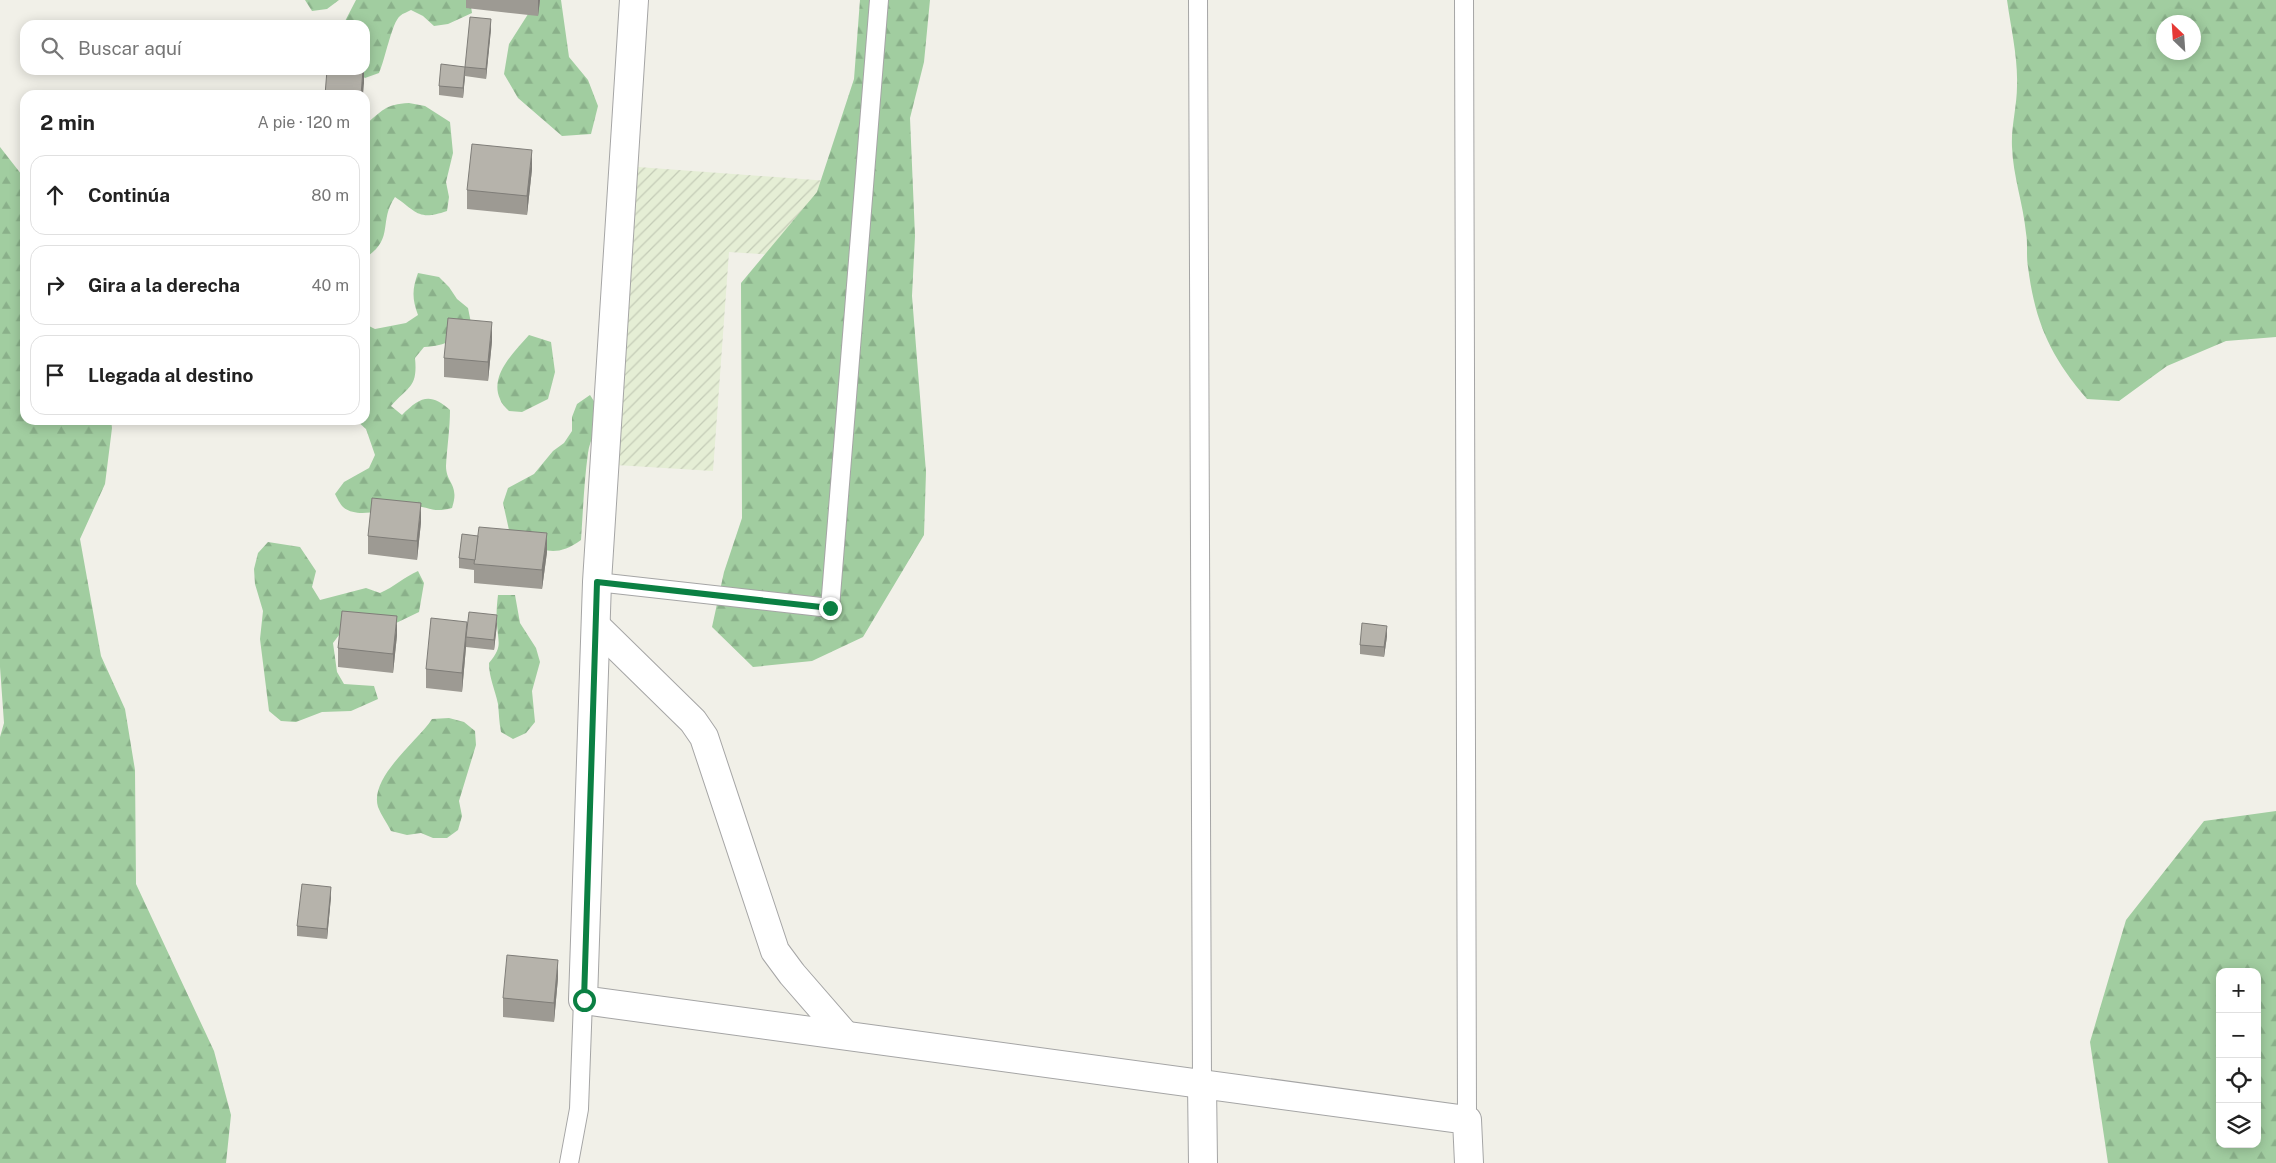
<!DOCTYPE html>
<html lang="es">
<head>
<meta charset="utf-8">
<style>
	:root { --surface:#fff; --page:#f6f6f6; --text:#222; --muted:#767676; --line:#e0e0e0 }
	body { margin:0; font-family:"Public Sans",sans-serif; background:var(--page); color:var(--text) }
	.controls { position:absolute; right:15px; bottom:15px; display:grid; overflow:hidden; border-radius:10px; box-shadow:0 2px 12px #0003 }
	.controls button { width:45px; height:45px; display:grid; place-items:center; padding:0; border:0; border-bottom:1px solid var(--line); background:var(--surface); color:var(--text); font:25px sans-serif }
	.compass { position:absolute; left:2156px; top:15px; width:45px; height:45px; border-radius:50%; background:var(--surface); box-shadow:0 2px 12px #0003; rotate:335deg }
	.stop { position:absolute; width:15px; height:15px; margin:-11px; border:4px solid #0b8043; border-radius:50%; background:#fff }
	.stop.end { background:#0b8043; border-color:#fff; box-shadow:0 1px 5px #0008 }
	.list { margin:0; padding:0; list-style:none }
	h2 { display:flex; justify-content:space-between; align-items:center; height:65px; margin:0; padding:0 20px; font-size:21px }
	h2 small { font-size:16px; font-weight:400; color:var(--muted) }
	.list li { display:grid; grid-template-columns:32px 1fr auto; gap:15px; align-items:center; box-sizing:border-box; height:80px; margin:0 10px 10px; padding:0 10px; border:1px solid var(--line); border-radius:15px }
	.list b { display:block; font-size:19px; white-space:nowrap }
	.list em { font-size:16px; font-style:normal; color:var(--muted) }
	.icon { flex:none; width:28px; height:28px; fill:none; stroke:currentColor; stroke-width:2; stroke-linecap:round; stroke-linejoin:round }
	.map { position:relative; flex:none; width:2276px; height:1163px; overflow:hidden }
	.search { position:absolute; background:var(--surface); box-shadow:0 2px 12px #0003; left:20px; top:20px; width:350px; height:55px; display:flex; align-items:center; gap:12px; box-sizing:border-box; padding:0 18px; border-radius:15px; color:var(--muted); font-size:19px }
	.panel { position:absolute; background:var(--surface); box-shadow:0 2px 12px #0003; left:20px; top:90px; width:350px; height:335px; border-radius:15px }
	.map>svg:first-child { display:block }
	.farmland { fill:url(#farmland-furrows) }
	.forest { fill:url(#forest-firs); fill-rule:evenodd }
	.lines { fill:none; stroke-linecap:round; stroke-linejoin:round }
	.lane-casing { stroke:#a5a5a5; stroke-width:20 }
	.street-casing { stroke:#a5a5a5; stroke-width:30 }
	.lane { stroke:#fff; stroke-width:18 }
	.street { stroke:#fff; stroke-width:28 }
	.wall { fill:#9d9a93 }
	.shaded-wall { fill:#7f7d78 }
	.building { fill:#b6b3ab; stroke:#7f7d78 }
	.route { stroke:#0b8043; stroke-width:6 }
</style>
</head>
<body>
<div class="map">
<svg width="2276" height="1163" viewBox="0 0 2276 1163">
	<defs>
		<pattern id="farmland-furrows" width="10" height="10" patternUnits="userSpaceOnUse" patternTransform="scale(1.25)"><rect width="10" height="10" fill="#e5eed5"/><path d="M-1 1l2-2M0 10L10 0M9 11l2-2" fill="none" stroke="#c4ccb7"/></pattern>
		<pattern id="forest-firs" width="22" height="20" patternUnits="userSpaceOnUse" patternTransform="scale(1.25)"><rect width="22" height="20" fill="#a1cda0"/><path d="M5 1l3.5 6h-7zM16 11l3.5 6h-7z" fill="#8ab08a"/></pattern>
	</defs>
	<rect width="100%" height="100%" fill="#f1f0e8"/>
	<!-- farmland -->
	<path class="farmland" d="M 638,167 L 842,182 L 837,259 L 729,252 L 713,471 L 616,465 Z"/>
	<!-- forest -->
	<g class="forest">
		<path d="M 305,0 L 339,0 L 327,9 L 312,11 Z"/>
		<path d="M 356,0 L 470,0 L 472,13 L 448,24 L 434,26 L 423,16 L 411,10 C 408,12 403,13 400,16 C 392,22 385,60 379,73 L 365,78 L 356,70 L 365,70 L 365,25 L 343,25 Z"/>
		<path d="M 537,0 L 561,0 L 569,57 L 588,80 L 598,106 L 591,134 L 562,136 L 518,98 L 504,74 L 509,44 Z"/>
		<path d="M 860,0 L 930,0 L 924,62 L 910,118 L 915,236 L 912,296 L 926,472 L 924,535 L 863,637 L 812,661 L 753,667 L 712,627 L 724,572 L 742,518 L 741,283 L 817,192 L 854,79 Z"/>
		<path d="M 2007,0 L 2276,0 L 2276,337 L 2226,341 L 2167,366 L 2119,401 L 2087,399 C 2050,356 2035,322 2028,267 C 2026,255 2028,244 2026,233 C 2023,203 2013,176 2012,147 C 2011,127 2017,106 2017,86 C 2018,57 2011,29 2007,0 ZM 2164,22 L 2194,22 L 2194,52 L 2164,52 Z"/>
		<path d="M 409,103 L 425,106 L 450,122 L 453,153 L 446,182 L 449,197 L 447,211 C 418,221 417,212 395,197 C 378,222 395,239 365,258 L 365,125 C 382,111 385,104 409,103 Z"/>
		<path d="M 0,147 L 25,179 L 25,420 L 111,420 L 112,428 L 105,484 L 80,539 L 101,656 L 125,709 L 135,770 L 136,884 L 214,1051 L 231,1115 L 226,1163 L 0,1163 L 0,737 L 4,723 L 0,667 Z"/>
		<path d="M 418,273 L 439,277 L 449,287 L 457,299 L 468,308 L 471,323 C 454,339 448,346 424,347 L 415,358 C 418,388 408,386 391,406 L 402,415 C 420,397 430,392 450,410 C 450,429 447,447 446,466 C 446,484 460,484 452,508 C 431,514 428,505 411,506 C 392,506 359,521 343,507 C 340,504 337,498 335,494 L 344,482 L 369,468 L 375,455 L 366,429 L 356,420 L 365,420 L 365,324 L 375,329 L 406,323 L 418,315 C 412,299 412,289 418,273 Z"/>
		<path d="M 529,335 L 551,342 L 555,372 L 548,399 L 522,412 L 509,411 C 506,408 501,403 500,399 C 489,375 515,351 529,335 Z"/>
		<path d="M 590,395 L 601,412 C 598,427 590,439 588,453 C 584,482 583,511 581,540 C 551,562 535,547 509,530 L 503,503 L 508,488 L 534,474 L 553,451 L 564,443 L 572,431 L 572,417 L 577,404 Z"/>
		<path d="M 268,542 L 300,547 L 316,571 L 312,587 L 320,600 L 366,588 L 380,593 C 394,587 404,577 418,571 L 424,583 L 419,612 L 394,624 L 342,631 L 333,643 L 337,672 L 344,684 L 374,686 L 378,699 L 351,711 L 322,712 L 296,722 L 281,721 L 269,711 L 260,639 L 263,611 L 255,584 L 254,569 L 258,553 Z"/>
		<path d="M 498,595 L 515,595 L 520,623 L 536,648 L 540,662 L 532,691 L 535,722 L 526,733 L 513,739 L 501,732 C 499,722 499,713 498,704 C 495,689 489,678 489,663 C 503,646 498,644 497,623 C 496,614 497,604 498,595 Z"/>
		<path d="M 449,718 L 464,722 L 475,731 L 476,745 L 459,801 L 462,816 L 458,830 L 447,838 L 433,838 L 421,833 L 407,835 L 391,831 C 387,823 381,815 378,807 C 369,777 418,741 432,719 Z"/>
		<path d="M 2276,811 L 2276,1163 L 2108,1163 L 2090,1042 L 2126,920 L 2204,821 ZM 2220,972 L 2257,972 L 2257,1144 L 2220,1144 Z"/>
	</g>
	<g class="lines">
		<defs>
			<g id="lane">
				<path d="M 1198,0 L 1202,1084"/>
				<path d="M 1464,0 L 1467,1120"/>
				<path d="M 597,582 L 830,608 L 879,0"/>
				<path d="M 569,1163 L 579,1109 L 583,1000"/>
			</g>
			<g id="street">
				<path d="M 634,0 L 597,582 L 583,1000 L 1467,1120 L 1469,1163"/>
				<path d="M 596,626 L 693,721 L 704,737 L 775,951 L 792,974 L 845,1035"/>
				<path d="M 1202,1084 L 1203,1163"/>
			</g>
		</defs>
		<!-- lane casing -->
		<use href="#lane" class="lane-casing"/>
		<!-- street casing -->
		<use href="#street" class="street-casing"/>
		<!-- lane -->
		<use href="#lane" class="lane"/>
		<!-- street -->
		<use href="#street" class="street"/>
	</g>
	<!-- wall -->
	<g class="wall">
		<path d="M 466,0 L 540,0 L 538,16 L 466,8 Z"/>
		<path d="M 491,29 L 486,79 L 465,76 L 465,67 Z"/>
		<path d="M 465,76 L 463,98 L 439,95 L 439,86 Z"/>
		<path d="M 532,169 L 527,215 L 467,209 L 467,190 Z"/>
		<path d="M 492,341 L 488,381 L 444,377 L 444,358 Z"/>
		<path d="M 421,522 L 417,560 L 368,554 L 368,536 Z"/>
		<path d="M 547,552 L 542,589 L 474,583 L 474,570 L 459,568 L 459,558 Z"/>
		<path d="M 497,624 L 494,650 L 466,647 L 462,692 L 426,688 L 426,669 L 467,631 Z"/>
		<path d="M 397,635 L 393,673 L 338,667 L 338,648 Z"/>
		<path d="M 1387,636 L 1384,657 L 1360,654 L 1360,645 Z"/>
		<path d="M 331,897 L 327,939 L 297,936 L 297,926 Z"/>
		<path d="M 558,978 L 554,1022 L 503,1017 L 503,998 Z"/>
	</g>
	<!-- shaded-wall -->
	<g class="shaded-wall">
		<path d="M 538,0 L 540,0 L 538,16 Z"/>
		<path d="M 491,19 L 491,29 L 486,79 L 486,69 Z"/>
		<path d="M 465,67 L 465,76 L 463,98 L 463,88 Z"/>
		<path d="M 363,70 L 364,70 L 364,83 L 363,95 L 361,95 Z"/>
		<path d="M 532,150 L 532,169 L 527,215 L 527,196 Z"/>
		<path d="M 492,322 L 492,341 L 488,381 L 488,362 Z"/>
		<path d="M 421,503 L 421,522 L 417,560 L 417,541 Z"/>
		<path d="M 547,533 L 547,552 L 542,589 L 542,570 Z"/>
		<path d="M 497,615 L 497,624 L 494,650 L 494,640 Z"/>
		<path d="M 397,616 L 397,635 L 393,673 L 393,654 Z"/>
		<path d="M 467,622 L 466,647 L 462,692 L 462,673 Z"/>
		<path d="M 1387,626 L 1387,636 L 1384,657 L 1384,647 Z"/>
		<path d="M 331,887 L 331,897 L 327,939 L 327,929 Z"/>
		<path d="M 558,960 L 558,978 L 554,1022 L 554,1003 Z"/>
	</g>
	<!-- building -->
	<g class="building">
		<path d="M 470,17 L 491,19 L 486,69 L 465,67 Z"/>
		<path d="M 441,64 L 465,67 L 463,88 L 439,86 Z"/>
		<path d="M 327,70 L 363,70 L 361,95 L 325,95 Z"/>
		<path d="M 472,144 L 532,150 L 527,196 L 467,190 Z"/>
		<path d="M 448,318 L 492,322 L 488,362 L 444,358 Z"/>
		<path d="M 372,498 L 421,503 L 417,541 L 368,536 Z"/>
		<path d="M 479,527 L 547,533 L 542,570 L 474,564 Z"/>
		<path d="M 462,534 L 478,536 L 475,560 L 459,558 Z"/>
		<path d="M 342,611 L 397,616 L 393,654 L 338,648 Z"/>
		<path d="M 469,612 L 497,615 L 494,640 L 466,637 Z"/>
		<path d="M 431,618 L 467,622 L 462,673 L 426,669 Z"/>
		<path d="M 1362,623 L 1387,626 L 1384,647 L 1360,645 Z"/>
		<path d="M 302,884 L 331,887 L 327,929 L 297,926 Z"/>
		<path d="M 507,955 L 558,960 L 554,1003 L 503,998 Z"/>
	</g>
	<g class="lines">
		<!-- route -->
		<path class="route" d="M 584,1000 L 597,582 L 830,608"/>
	</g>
</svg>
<div class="controls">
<button>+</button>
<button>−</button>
<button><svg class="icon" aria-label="locate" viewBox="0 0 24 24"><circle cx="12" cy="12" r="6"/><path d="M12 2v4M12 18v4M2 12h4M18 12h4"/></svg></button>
<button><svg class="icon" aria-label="layers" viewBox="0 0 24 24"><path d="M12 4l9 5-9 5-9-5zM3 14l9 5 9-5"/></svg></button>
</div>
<svg class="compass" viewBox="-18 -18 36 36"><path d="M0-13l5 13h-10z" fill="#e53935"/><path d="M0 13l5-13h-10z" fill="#767676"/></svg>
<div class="stop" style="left:584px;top:1000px"></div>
<div class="stop end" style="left:830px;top:608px"></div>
<div class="search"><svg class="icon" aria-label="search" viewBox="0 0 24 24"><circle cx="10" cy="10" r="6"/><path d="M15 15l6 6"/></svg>Buscar aquí</div>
<section class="panel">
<h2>2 min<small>A pie · 120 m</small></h2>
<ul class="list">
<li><svg class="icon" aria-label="ahead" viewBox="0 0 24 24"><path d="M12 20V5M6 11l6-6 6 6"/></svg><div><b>Continúa</b></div><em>80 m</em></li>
<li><svg class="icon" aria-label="right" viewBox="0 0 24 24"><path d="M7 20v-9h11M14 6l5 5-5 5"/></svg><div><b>Gira a la derecha</b></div><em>40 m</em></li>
<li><svg class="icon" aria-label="arrive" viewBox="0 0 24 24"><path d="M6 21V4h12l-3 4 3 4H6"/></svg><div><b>Llegada al destino</b></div></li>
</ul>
</section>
</div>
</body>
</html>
